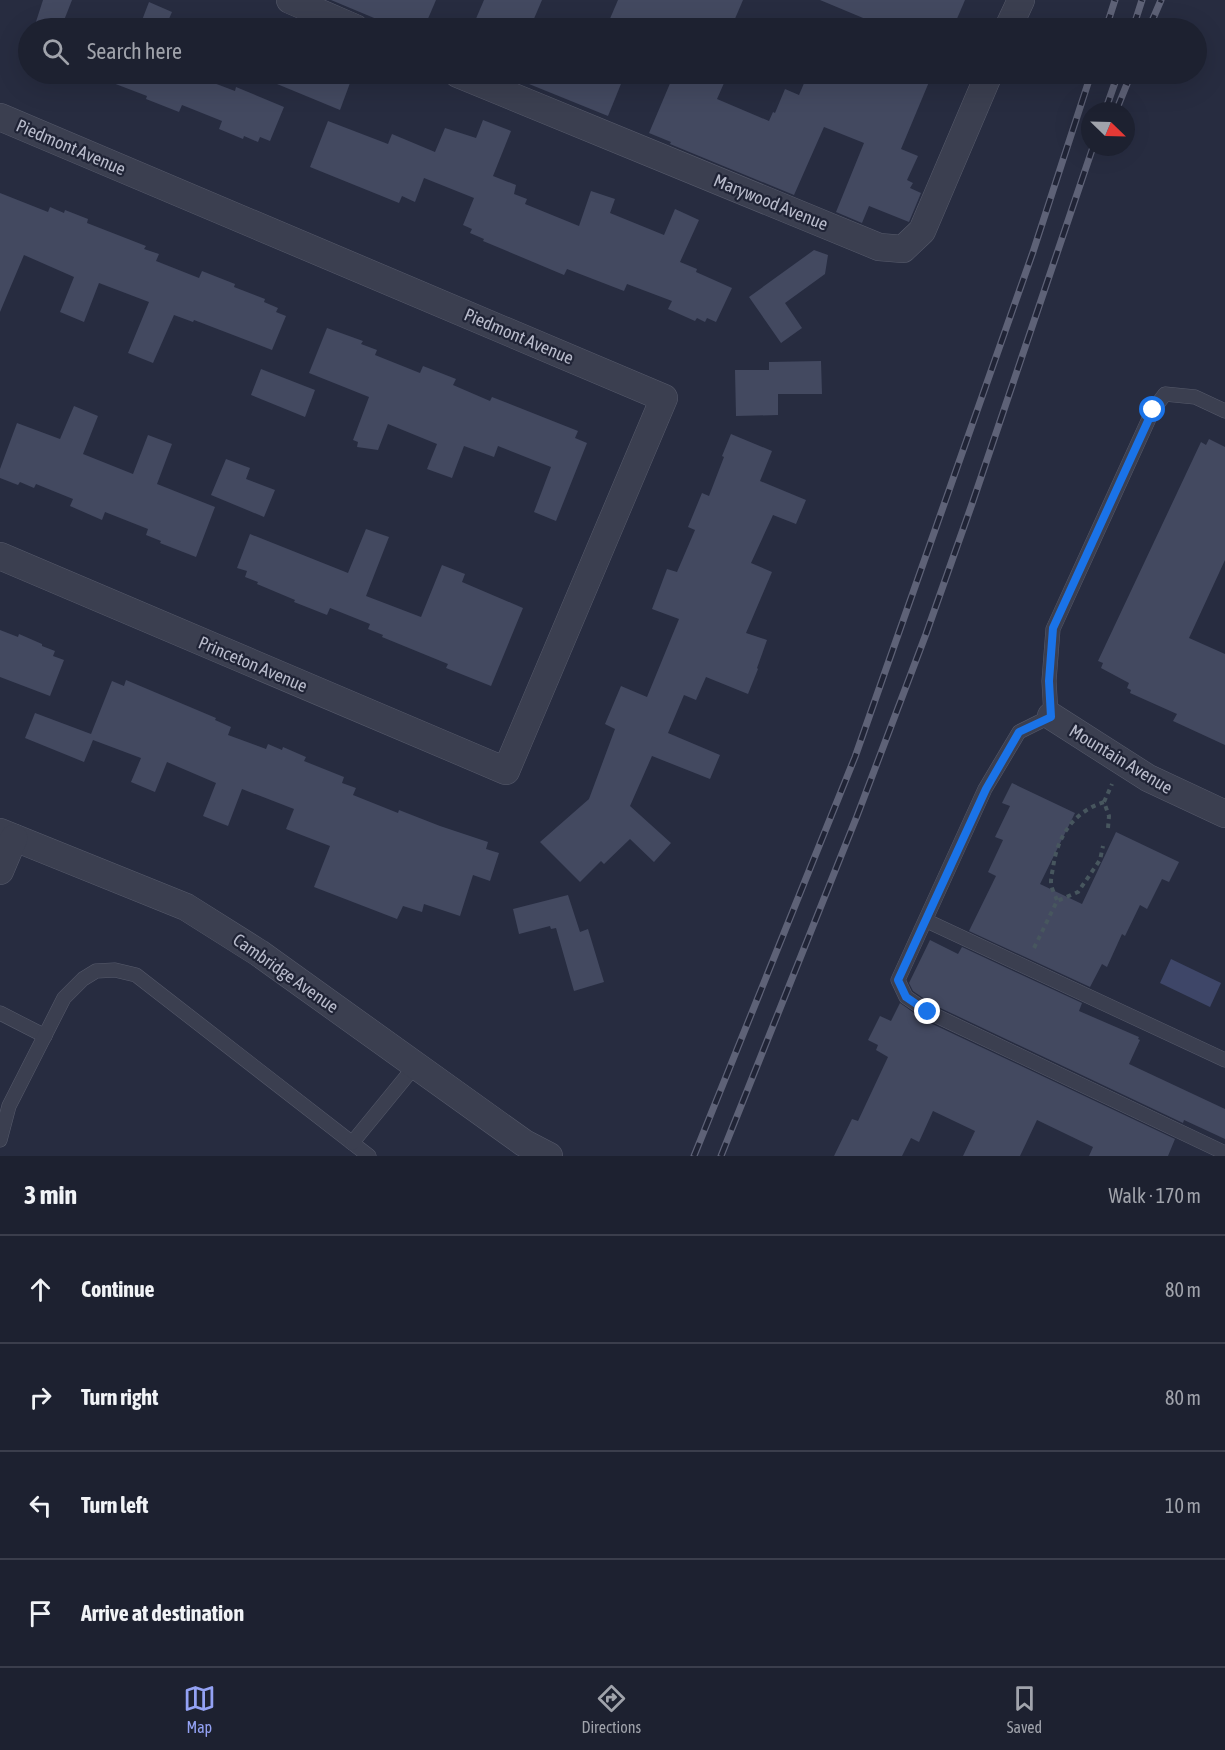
<!DOCTYPE html>
<html lang="en">
<head>
<meta charset="utf-8">
<style>
	:root { --surface:#1d2130; --page:#2a2e3c; --text:#f1f3f6; --muted:#a0a3ab; --line:#3b3e4c; --accent:#94a2f4 }
	body { margin:0; font-family:"Asap Condensed",sans-serif; background:var(--page); color:var(--text) }
	.compass { position:absolute; left:1081px; top:102px; width:54px; height:54px; border-radius:50%; background:var(--surface); box-shadow:0 6px 24px #0002; rotate:113deg }
	.stop { position:absolute; width:18px; height:18px; margin:-14px; border:4px solid #1a73e8; border-radius:50%; background:#fff }
	.stop.end { background:#1a73e8; border-color:#fff; box-shadow:0 2px 6px #0008 }
	.list { margin:0; padding:0; list-style:none }
	h2 { display:flex; justify-content:space-between; align-items:center; height:78px; margin:0; padding:0 24px; font-size:26px }
	h2 small { font-size:20px; font-weight:400; color:var(--muted) }
	.list li { display:grid; grid-template-columns:39px 1fr auto; gap:18px; align-items:center; box-sizing:border-box; height:108px; padding:0 24px; border-top:2px solid var(--line) }
	.list b { display:block; font-size:22px; white-space:nowrap }
	.list em { font-size:20px; font-style:normal; color:var(--muted) }
	.icon { flex:none; width:33px; height:33px; fill:none; stroke:currentColor; stroke-width:2; stroke-linecap:round; stroke-linejoin:round }
	.map { position:relative; flex:none; width:1225px; height:1156px; overflow:hidden }
	.search { position:absolute; background:var(--surface); box-shadow:0 6px 24px #0002; left:18px; right:18px; top:18px; height:66px; display:flex; align-items:center; gap:15px; box-sizing:border-box; padding:0 21px; border-radius:33px; color:var(--muted); font-size:22px }
	.sheet { height:510px; background:var(--surface) }
	nav { display:flex; justify-content:space-around; align-items:center; box-sizing:border-box; height:84px; border-top:2px solid var(--line); background:var(--surface); font-size:16px; color:var(--muted) }
	nav a { display:grid; justify-items:center; gap:3px }
	nav .on { color:var(--accent) }
	.map>svg:first-child { display:block }
	.water { fill:#3e4668 }
	.building { fill:#434960 }
	.lines { fill:none; stroke-linecap:round; stroke-linejoin:round }
	.lane-casing { stroke:#565a6b; stroke-width:15 }
	.street-casing { stroke:#565a6b; stroke-width:28 }
	.path { stroke:#47565e; stroke-width:4; stroke-dasharray:4.5 4.5; stroke-linecap:butt }
	.lane { stroke:#3b3f50; stroke-width:14 }
	.street { stroke:#3b3f50; stroke-width:27 }
	.rail-casing { stroke:#5e6277; stroke-width:7 }
	.rail { stroke:#202436; stroke-width:4.5; stroke-dasharray:14; stroke-linecap:butt }
	.route { stroke:#1a73e8; stroke-width:8 }
	.labels { text-anchor:middle; dominant-baseline:central; stroke-width:4.5; stroke-linejoin:round; paint-order:stroke }
	.street-label { font-size:18px; fill:#b8bbcb; stroke:#202436 }
</style>
</head>
<body>
<div class="map">
<svg width="1225" height="1156" viewBox="0 0 1225 1156">
	<rect width="100%" height="100%" fill="#272c40"/>
	<!-- water -->
	<path class="water" d="M 1171,959 L 1221,983 L 1210,1007 L 1160,983 Z"/>
	<!-- building -->
	<g class="building">
		<path d="M 43,0 L 72,0 L 61,28 L 34,28 Z"/>
		<path d="M 331,0 L 436,0 L 424,28 L 398,28 Z"/>
		<path d="M 484,0 L 542,0 L 530,28 L 472,28 Z"/>
		<path d="M 618,0 L 743,0 L 731,28 L 606,28 Z"/>
		<path d="M 820,0 L 965,0 L 953,28 L 887,28 Z"/>
		<path d="M 149,2 L 172,12 L 165,28 L 139,28 Z"/>
		<path d="M 92,74 L 190,74 L 235,91 L 236,87 L 284,107 L 270,141 L 260,137 L 258,142 L 244,136 L 243,139 L 219,129 L 222,121 L 182,105 L 179,112 L 146,99 L 147,96 L 92,75 Z"/>
		<path d="M 253,74 L 326,74 L 350,83 L 340,110 Z"/>
		<path d="M 504,74 L 625,74 L 608,116 Z"/>
		<path d="M 674,74 L 728,74 L 717,99 L 769,121 L 773,112 L 775,113 L 785,89 L 799,95 L 808,74 L 909,74 L 929,82 L 901,149 L 918,156 L 907,180 L 913,183 L 910,188 L 921,193 L 909,222 L 869,206 L 862,223 L 836,212 L 864,143 L 824,127 L 794,195 L 670,144 L 671,142 L 649,133 Z"/>
		<path d="M 483,120 L 511,131 L 493,176 L 516,185 L 514,194 L 527,199 L 525,204 L 579,226 L 591,191 L 615,199 L 610,213 L 664,235 L 675,209 L 699,220 L 680,262 L 697,269 L 696,272 L 732,288 L 716,322 L 707,318 L 705,322 L 697,318 L 695,321 L 668,309 L 672,301 L 627,284 L 624,291 L 567,269 L 564,275 L 483,241 L 484,239 L 470,233 L 472,229 L 463,225 L 474,198 L 424,178 L 415,202 L 402,196 L 399,203 L 310,167 L 328,121 L 388,144 L 392,134 L 435,152 L 445,128 L 476,138 Z"/>
		<path d="M 0,193 L 48,212 L 50,207 L 64,213 L 65,210 L 88,219 L 87,223 L 146,246 L 144,249 L 159,254 L 156,261 L 199,278 L 202,271 L 235,284 L 234,287 L 265,299 L 264,302 L 278,308 L 276,312 L 286,316 L 272,350 L 194,320 L 193,322 L 174,315 L 153,363 L 128,353 L 149,302 L 99,283 L 84,322 L 60,312 L 74,277 L 24,255 L 0,312 Z"/>
		<path d="M 814,250 L 828,255 L 825,274 L 785,303 L 802,328 L 781,343 L 749,297 Z"/>
		<path d="M 327,328 L 363,341 L 361,344 L 377,350 L 375,355 L 420,373 L 423,366 L 456,379 L 453,385 L 490,401 L 492,397 L 578,431 L 575,438 L 587,443 L 556,521 L 534,512 L 551,467 L 498,446 L 494,457 L 464,446 L 452,478 L 427,469 L 437,444 L 388,424 L 378,450 L 357,447 L 358,442 L 353,440 L 369,397 L 309,373 Z"/>
		<path d="M 821,361 L 822,394 L 778,394 L 778,415 L 736,416 L 735,370 L 769,370 L 769,362 Z"/>
		<path d="M 261,369 L 315,390 L 305,417 L 251,395 Z"/>
		<path d="M 74,406 L 98,416 L 83,454 L 133,474 L 148,435 L 172,444 L 157,484 L 215,507 L 196,557 L 160,543 L 161,541 L 146,535 L 148,529 L 105,512 L 102,520 L 70,506 L 73,499 L 36,484 L 34,488 L 20,482 L 18,485 L 0,478 L 0,469 L 17,423 L 60,439 Z"/>
		<path d="M 731,434 L 772,451 L 760,481 L 806,500 L 796,524 L 773,515 L 751,563 L 772,572 L 746,633 L 767,640 L 757,668 L 758,669 L 748,694 L 706,677 L 696,700 L 684,695 L 668,733 L 720,755 L 710,779 L 652,756 L 630,806 L 671,843 L 654,862 L 630,839 L 604,864 L 601,861 L 580,882 L 540,842 L 589,799 L 615,729 L 605,724 L 621,686 L 647,697 L 679,619 L 652,609 L 667,569 L 677,572 L 695,530 L 688,527 L 702,493 L 709,496 L 724,457 L 722,456 Z"/>
		<path d="M 1209,439 L 1225,447 L 1225,560 L 1189,638 L 1225,654 L 1225,745 L 1173,721 L 1177,714 L 1130,693 L 1131,690 L 1127,688 L 1129,683 L 1101,668 L 1103,663 L 1098,661 L 1201,442 L 1206,445 Z"/>
		<path d="M 226,459 L 250,468 L 246,479 L 275,490 L 264,517 L 211,495 Z"/>
		<path d="M 366,529 L 389,537 L 366,596 L 421,617 L 442,565 L 465,574 L 462,582 L 523,608 L 491,686 L 446,668 L 448,664 L 382,637 L 383,635 L 368,629 L 370,624 L 330,608 L 327,615 L 294,602 L 295,600 L 257,584 L 258,582 L 245,577 L 247,571 L 237,568 L 250,534 L 348,573 Z"/>
		<path d="M 0,630 L 18,637 L 19,634 L 42,644 L 42,646 L 55,651 L 53,656 L 64,660 L 50,696 L 0,677 Z"/>
		<path d="M 126,680 L 216,718 L 215,720 L 231,727 L 228,735 L 266,749 L 268,744 L 282,750 L 283,747 L 306,757 L 304,761 L 344,777 L 342,783 L 356,788 L 353,795 L 398,813 L 399,810 L 440,826 L 488,842 L 486,849 L 499,853 L 490,881 L 473,875 L 460,916 L 424,904 L 422,912 L 403,906 L 397,919 L 314,887 L 330,846 L 286,829 L 294,809 L 242,789 L 228,826 L 203,816 L 216,783 L 167,762 L 155,792 L 131,782 L 141,758 L 93,740 L 84,762 L 25,738 L 35,713 L 91,734 L 112,681 L 124,686 Z"/>
		<path d="M 1012,783 L 1075,813 L 1040,884 L 1082,904 L 1116,832 L 1179,862 L 1169,882 L 1162,879 L 1147,909 L 1140,905 L 1125,936 L 1122,934 L 1107,967 L 1102,964 L 1090,987 L 969,931 L 996,876 L 988,872 L 1003,840 L 995,837 L 1010,806 L 1002,803 Z"/>
		<path d="M 568,895 L 580,932 L 588,929 L 604,982 L 574,991 L 556,928 L 551,929 L 550,926 L 519,934 L 513,909 Z"/>
		<path d="M 930,940 L 958,954 L 962,947 L 1082,1003 L 1079,1011 L 1139,1037 L 1138,1039 L 1140,1040 L 1129,1064 L 1225,1109 L 1225,1139 L 1184,1120 L 1183,1123 L 932,1004 L 913,991 L 909,983 Z"/>
		<path d="M 900,1003 L 924,1020 L 1175,1139 L 1168,1156 L 1089,1156 L 1093,1147 L 1037,1120 L 1020,1156 L 963,1156 L 975,1131 L 933,1111 L 919,1142 L 911,1138 L 902,1156 L 834,1156 L 852,1119 L 858,1121 L 888,1057 L 876,1050 L 878,1045 L 868,1040 L 880,1016 L 891,1021 Z"/>
	</g>
	<g class="lines">
		<defs>
			<g id="lane">
				<path d="M 1225,411 L 1195,397 L 1165,394 L 1153,410 L 1053,629 L 1049,681 L 1051,716 L 1019,732 L 985,789 L 898,980 L 906,997 L 928,1012 L 1225,1153"/>
				<path d="M 927,921 L 1225,1060"/>
				<path d="M 0,1013 L 45,1036"/>
				<path d="M 0,1140 L 9,1106 L 64,998 L 83,979 L 96,971 L 115,970 L 136,975 L 369,1156"/>
				<path d="M 352,1143 L 415,1066"/>
			</g>
			<g id="street">
				<path d="M 290,0 L 355,28"/>
				<path d="M 1008,28 L 1021,0"/>
				<path d="M 458,74 L 879,247 L 903,249 L 922,231 L 989,74"/>
				<path d="M 0,117 L 664,398 L 506,771 L 0,556"/>
				<path d="M 1051,716 L 1148,778 L 1225,814"/>
				<path d="M 0,832 L 186,907 L 259,953 L 524,1143 L 549,1156"/>
				<path d="M 0,871 L 14,838"/>
			</g>
		</defs>
		<!-- lane casing -->
		<use href="#lane" class="lane-casing"/>
		<!-- street casing -->
		<use href="#street" class="street-casing"/>
		<!-- path -->
		<g class="path">
			<path d="M 1108,828 L 1109,816 L 1104,802 L 1112,784"/>
			<path d="M 1057,900 C 1055,895 1051,888 1051,882 C 1051,878 1052,873 1053,868 C 1057,837 1073,812 1104,802"/>
			<path d="M 1034,948 L 1057,901 L 1078,892 L 1100,860 L 1103,846"/>
		</g>
		<!-- lane -->
		<use href="#lane" class="lane"/>
		<!-- street -->
		<use href="#street" class="street"/>
		<defs>
			<g id="rail">
				<path d="M 1106,28 L 1115,0"/>
				<path d="M 1133,28 L 1142,0"/>
				<path d="M 1149,28 L 1161,0"/>
				<path d="M 1105,111 L 1118,74"/>
				<path d="M 1116,111 L 1131,74"/>
				<path d="M 694,1156 L 855,757 L 1033,252 L 1091,74"/>
				<path d="M 721,1156 L 857,816 L 926,634 L 972,504 L 1093,147"/>
			</g>
		</defs>
		<!-- rail casing -->
		<use href="#rail" class="rail-casing"/>
		<!-- rail -->
		<use href="#rail" class="rail"/>
	</g>
	<g class="lines">
		<!-- route -->
		<path class="route" d="M 928,1012 L 906,997 L 898,980 L 986,789 L 1019,732 L 1051,717 L 1049,681 L 1053,628 L 1153,410"/>
	</g>
	<g class="labels">
		<!-- street labels -->
		<g class="street-label">
			<text transform="translate(71 147) rotate(23)">Piedmont Avenue</text>
			<text transform="translate(771 202) rotate(22)">Marywood Avenue</text>
			<text transform="translate(519 336) rotate(23)">Piedmont Avenue</text>
			<text transform="translate(253 664) rotate(23)">Princeton Avenue</text>
			<text transform="translate(1121 759) rotate(31)">Mountain Avenue</text>
			<text transform="translate(286 973) rotate(35)">Cambridge Avenue</text>
		</g>
	</g>
</svg>
<svg class="compass" viewBox="-18 -18 36 36"><path d="M0-13l5 13h-10z" fill="#e53935"/><path d="M0 13l5-13h-10z" fill="#a0a3ab"/></svg>
<div class="stop" style="left:1153px;top:410px"></div>
<div class="stop end" style="left:928px;top:1012px"></div>
<div class="search"><svg class="icon" aria-label="search" viewBox="0 0 24 24"><circle cx="10" cy="10" r="6"/><path d="M15 15l6 6"/></svg>Search here</div>
</div>
<section class="sheet">
<h2>3 min<small>Walk · 170 m</small></h2>
<ul class="list">
<li><svg class="icon" aria-label="ahead" viewBox="0 0 24 24"><path d="M12 20V5M6 11l6-6 6 6"/></svg><div><b>Continue</b></div><em>80 m</em></li>
<li><svg class="icon" aria-label="right" viewBox="0 0 24 24"><path d="M7 20v-9h11M14 6l5 5-5 5"/></svg><div><b>Turn right</b></div><em>80 m</em></li>
<li><svg class="icon" aria-label="left" viewBox="0 0 24 24"><path d="M17 20v-9H6M10 6l-5 5 5 5"/></svg><div><b>Turn left</b></div><em>10 m</em></li>
<li><svg class="icon" aria-label="arrive" viewBox="0 0 24 24"><path d="M6 21V4h12l-3 4 3 4H6"/></svg><div><b>Arrive at destination</b></div></li>
</ul>
</section>
<nav>
<a class="on"><svg class="icon" aria-label="map" viewBox="0 0 24 24"><path d="M3 6l6-2 6 2 6-2v14l-6 2-6-2-6 2zM9 4v14M15 6v14"/></svg>Map</a>
<a><svg class="icon" aria-label="directions" viewBox="0 0 24 24"><path d="M12 3l9 9-9 9-9-9zM9 14v-3h6M13 9l2 2-2 2"/></svg>Directions</a>
<a><svg class="icon" aria-label="saved" viewBox="0 0 24 24"><path d="M7 4h10v16l-5-4-5 4z"/></svg>Saved</a>
</nav>
</body>
</html>
